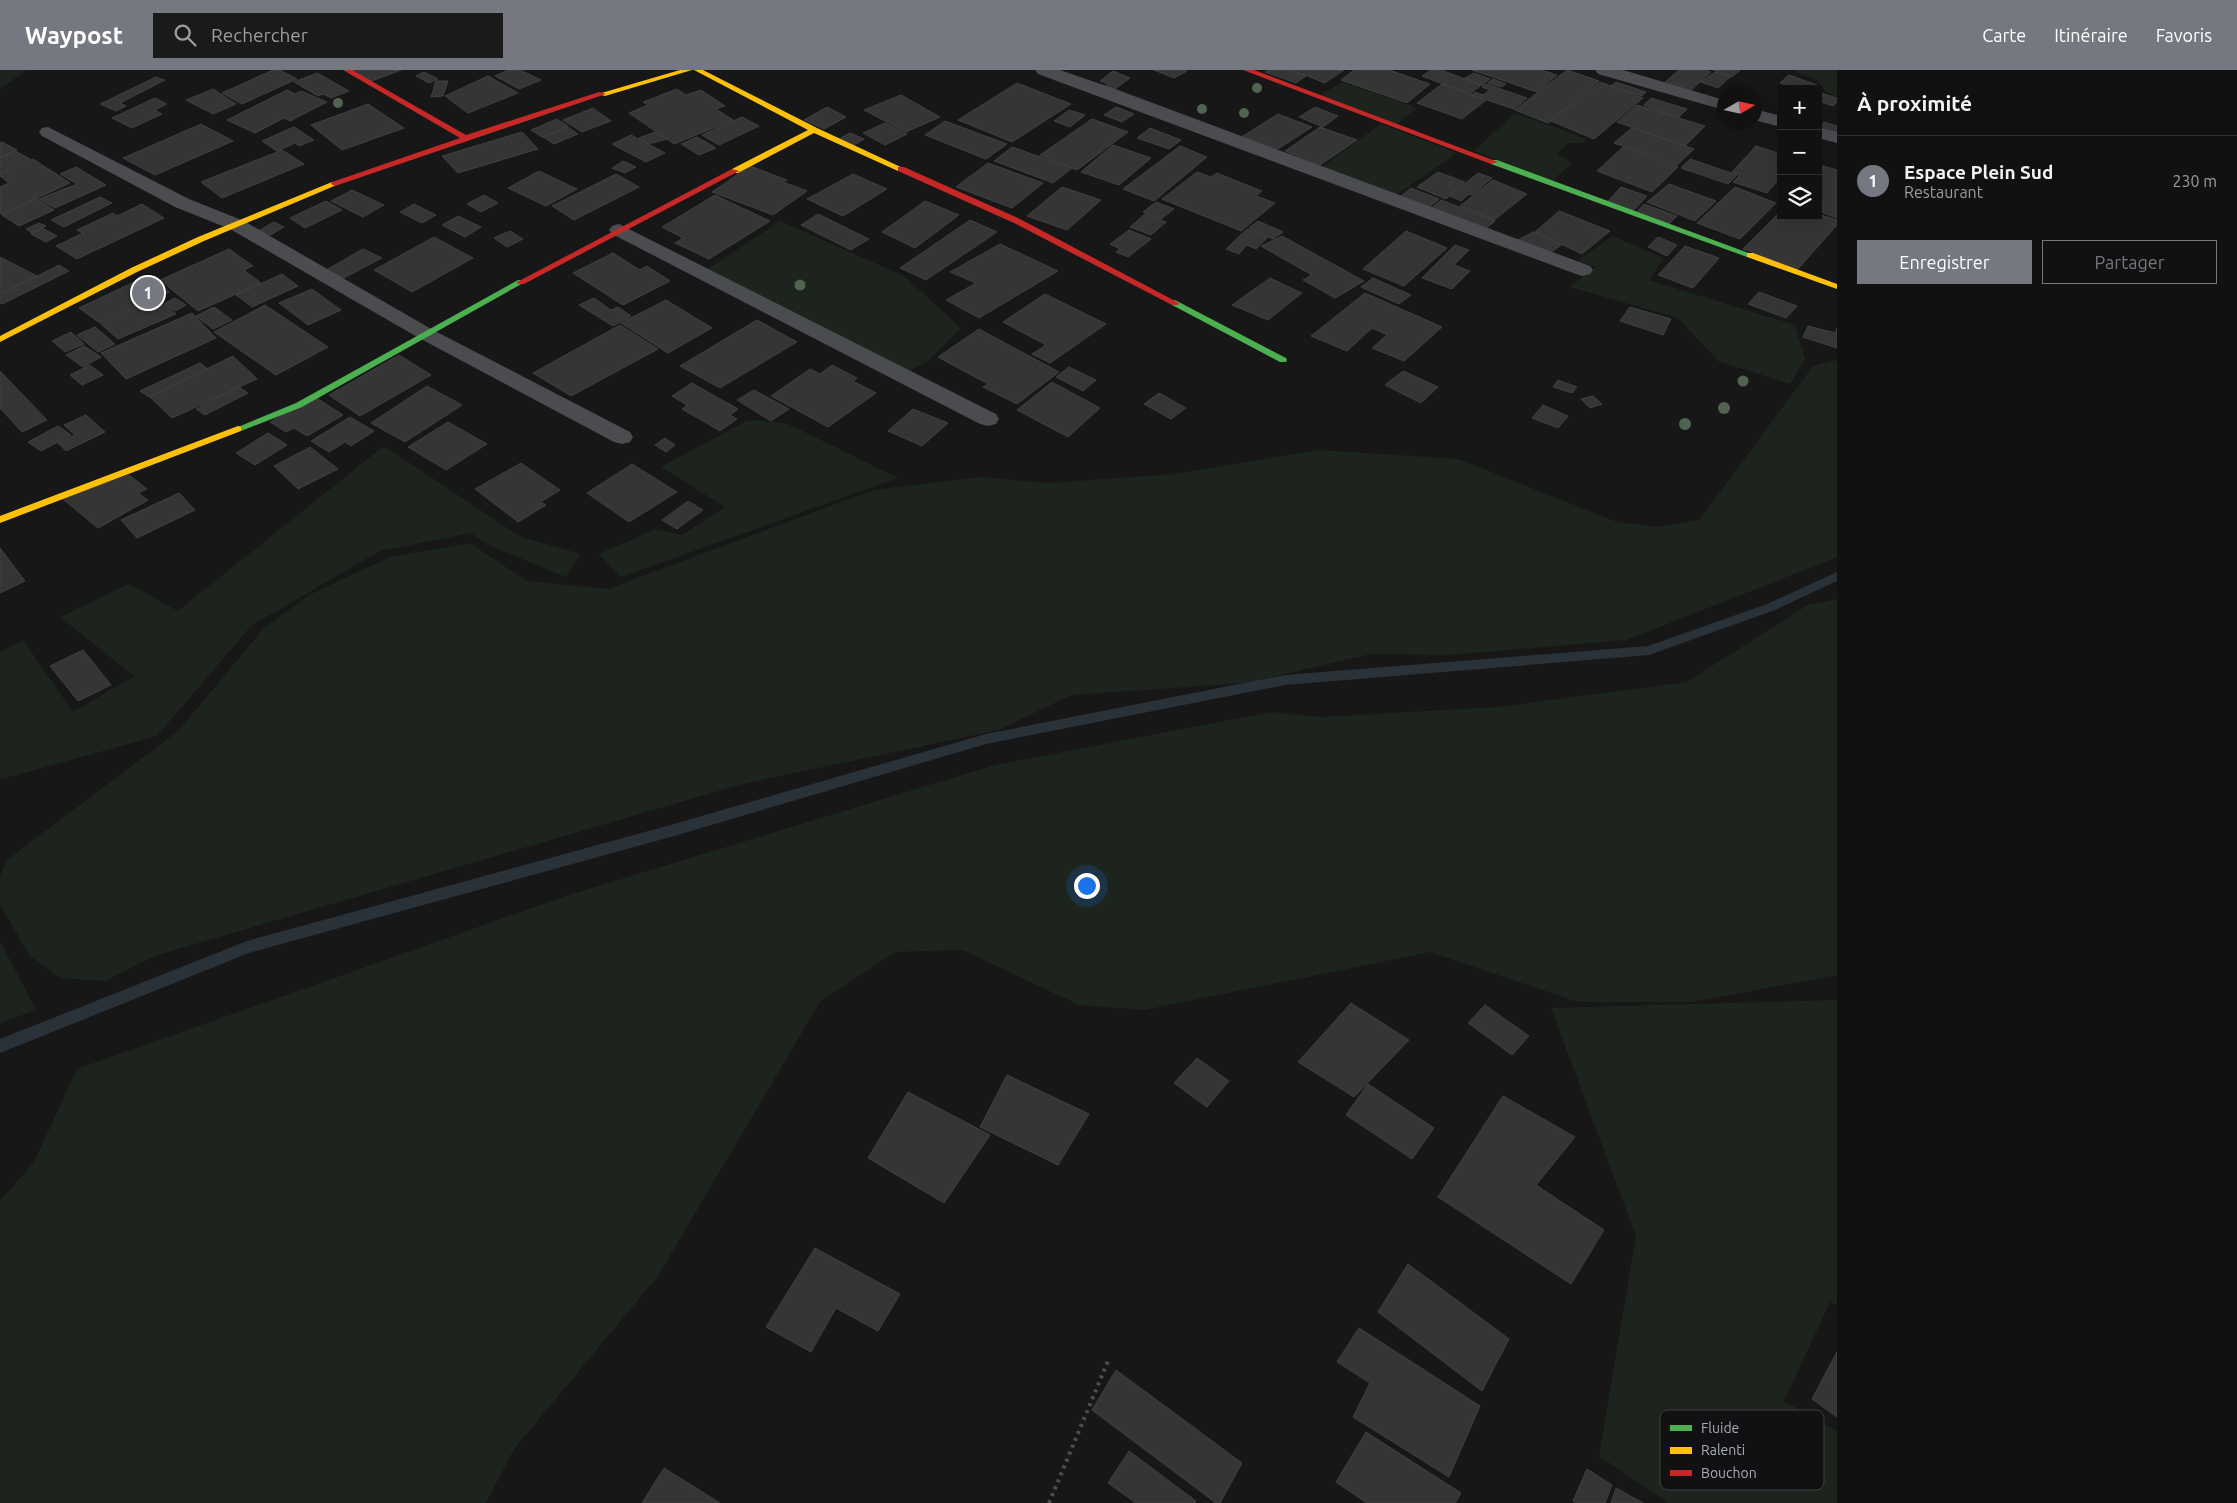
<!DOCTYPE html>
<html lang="fr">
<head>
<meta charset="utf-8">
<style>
	:root { --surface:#111; --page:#1a1a1a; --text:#f1f3f6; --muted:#9c9d9f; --line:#303131; --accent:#757880 }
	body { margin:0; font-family:Ubuntu,sans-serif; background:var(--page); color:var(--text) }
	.controls { position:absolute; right:15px; top:15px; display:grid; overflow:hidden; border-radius:0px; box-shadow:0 5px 20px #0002 }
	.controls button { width:45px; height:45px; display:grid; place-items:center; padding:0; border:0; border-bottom:1px solid var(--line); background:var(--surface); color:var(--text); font:25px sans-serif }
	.compass { position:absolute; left:1717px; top:15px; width:45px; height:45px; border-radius:50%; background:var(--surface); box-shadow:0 5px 20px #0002; rotate:81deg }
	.you { position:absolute; left:1086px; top:815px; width:18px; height:18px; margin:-12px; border:4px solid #fff; border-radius:50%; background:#1a73e8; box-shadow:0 0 0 8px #1a73e833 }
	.badge { display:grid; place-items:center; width:32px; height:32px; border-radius:50%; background:var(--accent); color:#fff; font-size:16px; font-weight:700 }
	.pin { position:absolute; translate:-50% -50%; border:2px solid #fff; box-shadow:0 1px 5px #0006 }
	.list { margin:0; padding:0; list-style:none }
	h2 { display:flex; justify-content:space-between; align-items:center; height:65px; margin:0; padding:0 20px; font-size:21px }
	h2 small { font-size:16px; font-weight:400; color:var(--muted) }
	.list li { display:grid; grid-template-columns:32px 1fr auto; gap:15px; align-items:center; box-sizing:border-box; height:90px; padding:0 20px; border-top:1px solid var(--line) }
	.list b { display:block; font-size:19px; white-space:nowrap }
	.list p { margin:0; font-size:16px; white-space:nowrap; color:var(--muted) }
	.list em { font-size:16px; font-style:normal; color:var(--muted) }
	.actions { display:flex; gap:10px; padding:15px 20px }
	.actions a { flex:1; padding:11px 0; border:1px solid var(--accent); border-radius:0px; text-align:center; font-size:18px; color:var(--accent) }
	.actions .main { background:var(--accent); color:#fff }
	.icon { flex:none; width:28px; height:28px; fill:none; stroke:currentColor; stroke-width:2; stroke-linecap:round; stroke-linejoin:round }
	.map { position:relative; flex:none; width:1837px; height:1433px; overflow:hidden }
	header { display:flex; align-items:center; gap:30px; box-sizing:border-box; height:70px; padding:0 25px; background:var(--accent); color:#fff }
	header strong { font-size:24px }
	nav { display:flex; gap:28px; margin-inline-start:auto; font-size:18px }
	.search { width:350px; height:45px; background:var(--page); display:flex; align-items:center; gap:12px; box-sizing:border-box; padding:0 18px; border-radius:0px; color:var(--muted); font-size:19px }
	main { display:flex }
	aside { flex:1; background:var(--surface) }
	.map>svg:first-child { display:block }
	.green { fill:#1d241e }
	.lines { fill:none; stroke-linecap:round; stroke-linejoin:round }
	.stream { fill:#2a3239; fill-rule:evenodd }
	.building { fill:#353536; stroke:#3f4043 }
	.path { stroke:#4d4e52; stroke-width:4; stroke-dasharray:3 4.5; stroke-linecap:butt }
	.street { fill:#4b4c50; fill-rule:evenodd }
	.fast { fill:#4caf50; fill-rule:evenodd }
	.slow { fill:#ffc107; fill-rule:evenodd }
	.jam { fill:#c62828; fill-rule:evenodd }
	.tree { fill:#506451 }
	.key { fill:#111113; stroke:#3e4045; stroke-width:1 }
	.key-label { font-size:14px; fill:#a8adb8 }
</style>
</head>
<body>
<header>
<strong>Waypost</strong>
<div class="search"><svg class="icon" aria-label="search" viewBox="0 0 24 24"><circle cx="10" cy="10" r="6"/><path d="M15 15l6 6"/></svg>Rechercher</div>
<nav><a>Carte</a><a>Itinéraire</a><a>Favoris</a></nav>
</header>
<main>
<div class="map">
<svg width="1837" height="1433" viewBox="0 0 1837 1433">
	<rect width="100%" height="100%" fill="#171717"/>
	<!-- green -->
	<g class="green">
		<path d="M 0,0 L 27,0 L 0,19 Z"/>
		<path d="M 1798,0 L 1837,0 L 1837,27 L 1826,22 L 1817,10 L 1795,2 Z"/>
		<path d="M 1342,12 L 1417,38 L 1397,54 L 1320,25 Z"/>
		<path d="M 1515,43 L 1587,69 L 1583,73 L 1569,73 L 1557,83 L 1572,93 L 1552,111 L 1474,81 Z"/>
		<path d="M 1381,54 L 1457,83 L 1393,127 L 1321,98 Z"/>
		<path d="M 780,151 L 904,206 L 961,258 L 928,291 L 910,301 L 708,199 Z"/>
		<path d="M 1612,166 L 1664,188 L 1649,210 L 1795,255 L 1805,289 L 1790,314 L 1718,291 L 1678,248 L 1570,217 L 1595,197 L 1578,191 Z"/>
		<path d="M 1837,290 L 1837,487 L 1627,570 L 1449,585 L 1371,584 L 1246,613 L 1071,625 L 999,660 L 742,714 L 154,886 L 105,911 L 60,908 L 30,886 L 0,835 L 0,806 L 6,791 L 179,660 L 263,559 L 309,525 L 390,487 L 470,473 L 527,511 L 608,519 L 873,420 L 980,407 L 1049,413 L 1174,404 L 1318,380 L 1459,389 L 1617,452 L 1657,457 L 1699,450 L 1813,296 Z"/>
		<path d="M 748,350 L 786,353 L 898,408 L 621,507 L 599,484 L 656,459 L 682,465 L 725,437 L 661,397 Z"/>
		<path d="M 384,376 L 521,467 L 581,484 L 566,507 L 488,475 L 471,463 L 380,481 L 251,556 L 157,666 L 2,709 L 0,707 L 0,582 L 23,570 L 73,642 L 134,606 L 60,547 L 129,514 L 178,541 Z"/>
		<path d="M 1837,529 L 1837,905 L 1693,932 L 1578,932 L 1430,882 L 1144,940 L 1079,935 L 963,880 L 895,882 L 820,932 L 658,1206 L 514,1379 L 486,1433 L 0,1433 L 0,1131 L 34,1092 L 77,999 L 569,825 L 995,695 L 1271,642 L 1321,647 L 1498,637 L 1687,612 L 1808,535 Z"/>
		<path d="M 0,871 L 36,940 L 0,953 Z"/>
		<path d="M 1837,930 L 1837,1235 L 1830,1232 L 1784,1331 L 1837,1361 L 1837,1433 L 1668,1433 L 1599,1386 L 1636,1166 L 1551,938 Z"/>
	</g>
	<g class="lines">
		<!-- stream -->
		<path class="stream" d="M 1837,502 L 1837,511 L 1775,540 L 1649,585 L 1285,615 L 986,674 L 674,766 L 249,883 L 0,983 L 0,969 L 247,871 L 674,754 L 986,664 L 1285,605 L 1648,576 L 1767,534 Z"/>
	</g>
	<!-- building -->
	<g class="building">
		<path d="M 273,0 L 280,0 L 297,9 L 242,34 L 222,23 Z"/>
		<path d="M 351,0 L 401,0 L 372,11 Z"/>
		<path d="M 508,0 L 520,0 L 541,10 L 519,19 L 495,6 Z"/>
		<path d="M 1154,0 L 1185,0 L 1187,1 L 1174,8 Z"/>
		<path d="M 1268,0 L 1289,0 L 1306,6 L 1296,13 L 1265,2 Z"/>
		<path d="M 1292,0 L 1344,0 L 1325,13 Z"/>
		<path d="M 1354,0 L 1389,0 L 1430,14 L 1407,33 L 1341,10 Z"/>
		<path d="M 1431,0 L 1441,0 L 1481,15 L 1470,24 L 1422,6 Z"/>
		<path d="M 1472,0 L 1541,0 L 1557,5 L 1537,22 Z"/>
		<path d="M 1567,0 L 1599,11 L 1548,53 L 1515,40 Z"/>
		<path d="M 1679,0 L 1704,0 L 1711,2 L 1690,21 L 1664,13 Z"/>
		<path d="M 1713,0 L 1740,0 L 1732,7 Z"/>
		<path d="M 1113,1 L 1130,8 L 1115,19 L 1105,16 L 1108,14 L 1100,11 Z"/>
		<path d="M 424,2 L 438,9 L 429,13 L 416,6 Z"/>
		<path d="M 1715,2 L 1730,7 L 1718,18 L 1701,12 Z"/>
		<path d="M 317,3 L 349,21 L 331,28 L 323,24 L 318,26 L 294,12 Z"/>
		<path d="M 1474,3 L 1490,9 L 1482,15 L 1465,8 Z"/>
		<path d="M 1789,5 L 1817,15 L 1812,19 L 1797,19 L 1780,13 Z"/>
		<path d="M 488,6 L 518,23 L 468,43 L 445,26 Z"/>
		<path d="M 156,7 L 165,10 L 120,33 L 126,36 L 116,41 L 100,34 Z"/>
		<path d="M 1493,9 L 1506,14 L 1501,17 L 1488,13 Z"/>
		<path d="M 436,11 L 448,11 L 443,26 L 431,27 Z"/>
		<path d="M 1600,12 L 1643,28 L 1594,69 L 1551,51 Z"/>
		<path d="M 1616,12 L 1646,22 L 1642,26 L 1611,16 Z"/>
		<path d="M 1017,13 L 1071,34 L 1012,72 L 958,50 Z"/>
		<path d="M 1442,14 L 1486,30 L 1462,49 L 1417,33 Z"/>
		<path d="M 1486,14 L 1527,28 L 1514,39 L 1472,25 L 1475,22 L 1483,25 L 1490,20 L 1482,17 Z"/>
		<path d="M 213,19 L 236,34 L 213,44 L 186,30 Z"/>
		<path d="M 677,19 L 686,25 L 701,20 L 725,36 L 716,39 L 733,50 L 674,74 L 629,43 L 648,35 L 643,32 Z"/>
		<path d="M 287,20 L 295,24 L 301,21 L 327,32 L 290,51 L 284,48 L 255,63 L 227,50 Z"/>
		<path d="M 1818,22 L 1837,28 L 1837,32 L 1833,36 L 1818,31 Z"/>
		<path d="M 901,25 L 940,47 L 906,62 L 864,40 Z"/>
		<path d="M 155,28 L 167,34 L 155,40 L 162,44 L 132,58 L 112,48 Z"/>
		<path d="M 1651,28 L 1687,39 L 1679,47 L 1667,44 L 1644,35 Z"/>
		<path d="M 368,34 L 404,58 L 342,80 L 311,55 Z"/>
		<path d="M 1637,35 L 1705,56 L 1685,76 L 1617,52 Z"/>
		<path d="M 827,37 L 846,47 L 824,59 L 804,50 Z"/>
		<path d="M 1116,37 L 1134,44 L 1122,52 L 1104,45 Z"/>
		<path d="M 1315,37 L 1338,46 L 1323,57 L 1299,47 Z"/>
		<path d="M 593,38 L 611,51 L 582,62 L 563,50 Z"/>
		<path d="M 1069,40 L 1085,45 L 1070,57 L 1054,51 Z"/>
		<path d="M 1278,44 L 1312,57 L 1278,79 L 1243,66 Z"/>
		<path d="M 742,47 L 759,56 L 719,75 L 702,65 Z"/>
		<path d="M 557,49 L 568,56 L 542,67 L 531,60 Z"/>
		<path d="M 1092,49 L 1128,62 L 1077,100 L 1040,85 Z"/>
		<path d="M 945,51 L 1007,74 L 986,89 L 925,65 Z"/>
		<path d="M 1824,52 L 1837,56 L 1837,63 L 1820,59 Z"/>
		<path d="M 885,53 L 907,64 L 885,75 L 863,63 Z"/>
		<path d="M 201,54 L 233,71 L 155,105 L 123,88 Z"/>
		<path d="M 294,57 L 314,70 L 299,76 L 295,73 L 277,81 L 262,71 Z"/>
		<path d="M 568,57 L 578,64 L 554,74 L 543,67 Z"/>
		<path d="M 1320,57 L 1357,70 L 1320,95 L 1285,81 Z"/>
		<path d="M 1150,58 L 1181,70 L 1169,79 L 1137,68 Z"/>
		<path d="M 1632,58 L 1694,79 L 1677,95 L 1614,73 Z"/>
		<path d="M 522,62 L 538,79 L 458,103 L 442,86 Z"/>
		<path d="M 655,62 L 667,69 L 649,74 L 639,68 Z"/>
		<path d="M 850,63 L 864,69 L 854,75 L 839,69 Z"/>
		<path d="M 631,65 L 665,83 L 646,92 L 612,74 Z"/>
		<path d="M 697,67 L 716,78 L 699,85 L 681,74 Z"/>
		<path d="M 2,72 L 17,80 L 0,87 L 0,73 Z"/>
		<path d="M 1113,75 L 1151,88 L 1119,115 L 1081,102 Z"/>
		<path d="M 1180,76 L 1207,87 L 1154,131 L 1123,119 Z"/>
		<path d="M 1756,76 L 1781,84 L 1781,107 L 1767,123 L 1733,112 L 1740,105 L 1732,102 Z"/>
		<path d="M 1012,77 L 1072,98 L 1053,113 L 994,91 Z"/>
		<path d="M 1623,77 L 1678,97 L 1652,122 L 1597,101 Z"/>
		<path d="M 282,80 L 304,94 L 222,128 L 201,112 Z"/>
		<path d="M 15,81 L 30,89 L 0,103 L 0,88 Z"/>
		<path d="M 33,89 L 70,113 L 2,144 L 0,143 L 0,117 L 9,113 L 0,106 L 0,104 Z"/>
		<path d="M 1690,89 L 1737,105 L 1728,114 L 1681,98 Z"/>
		<path d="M 623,91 L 636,97 L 625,103 L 612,98 Z"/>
		<path d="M 988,93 L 1043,113 L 1012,138 L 956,117 Z"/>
		<path d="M 1820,95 L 1837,100 L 1837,148 L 1818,141 Z"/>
		<path d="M 750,96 L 787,110 L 783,112 L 807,121 L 773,145 L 712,122 Z"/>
		<path d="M 76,97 L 106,115 L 55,138 L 39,129 L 77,114 L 60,104 Z"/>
		<path d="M 539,101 L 577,119 L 546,136 L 508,118 Z"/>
		<path d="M 1197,102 L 1211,107 L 1217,103 L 1262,121 L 1256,126 L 1275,133 L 1241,161 L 1162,129 Z"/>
		<path d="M 1438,102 L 1465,112 L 1446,129 L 1417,117 Z"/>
		<path d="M 1478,103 L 1492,108 L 1472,125 L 1469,124 L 1461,131 L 1450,126 Z"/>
		<path d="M 616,104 L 639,117 L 574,150 L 552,136 Z"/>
		<path d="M 853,104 L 887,119 L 843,146 L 807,129 Z"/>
		<path d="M 1493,110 L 1527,124 L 1494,150 L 1460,136 Z"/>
		<path d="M 1669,114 L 1716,131 L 1695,151 L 1647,132 Z"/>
		<path d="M 1062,117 L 1101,130 L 1067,160 L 1027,146 Z"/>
		<path d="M 1621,117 L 1647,126 L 1633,141 L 1607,132 Z"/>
		<path d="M 1735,117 L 1776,133 L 1740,169 L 1697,153 Z"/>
		<path d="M 1411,118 L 1439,129 L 1427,139 L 1399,128 Z"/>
		<path d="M 352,120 L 384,135 L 363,147 L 331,131 Z"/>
		<path d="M 484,125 L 498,133 L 481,142 L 467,134 Z"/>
		<path d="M 715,125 L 770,151 L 709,189 L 675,173 L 683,168 L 662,157 Z"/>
		<path d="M 100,127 L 112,133 L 64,157 L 51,150 Z"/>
		<path d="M 37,129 L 54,140 L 19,156 L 2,145 Z"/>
		<path d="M 1441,130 L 1495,151 L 1483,161 L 1429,140 Z"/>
		<path d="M 326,131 L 342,140 L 305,158 L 290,148 Z"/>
		<path d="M 925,131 L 959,145 L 915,178 L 882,162 Z"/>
		<path d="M 1156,132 L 1174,139 L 1161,149 L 1143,142 Z"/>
		<path d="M 142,134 L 164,148 L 77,189 L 56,176 L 83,163 L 77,160 L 113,143 L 117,146 Z"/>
		<path d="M 414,134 L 436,145 L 422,153 L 400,142 Z"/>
		<path d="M 1644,134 L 1677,146 L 1668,155 L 1635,144 Z"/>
		<path d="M 1559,141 L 1610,161 L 1582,184 L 1535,162 Z"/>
		<path d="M 1781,141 L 1781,146 L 1818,146 L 1818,144 L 1837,150 L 1837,155 L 1798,199 L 1743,179 Z"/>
		<path d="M 818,144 L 869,169 L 851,180 L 801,155 Z"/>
		<path d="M 1145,144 L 1166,152 L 1151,165 L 1130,157 Z"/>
		<path d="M 458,146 L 481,157 L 465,167 L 442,155 Z"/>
		<path d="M 970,150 L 997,162 L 926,210 L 900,198 Z"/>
		<path d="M 1258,151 L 1283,162 L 1273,169 L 1249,158 Z"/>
		<path d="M 274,152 L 284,157 L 270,165 L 260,160 Z"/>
		<path d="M 39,153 L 46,156 L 32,163 L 26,159 Z"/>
		<path d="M 42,158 L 57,166 L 46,172 L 31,164 Z"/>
		<path d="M 1247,159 L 1268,167 L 1256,179 L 1247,175 L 1239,184 L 1226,179 Z"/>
		<path d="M 1129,160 L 1151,169 L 1128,187 L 1116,182 L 1120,179 L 1110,174 Z"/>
		<path d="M 510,161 L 523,169 L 507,177 L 494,168 Z"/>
		<path d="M 1406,161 L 1447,178 L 1404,216 L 1363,199 Z"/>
		<path d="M 1533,162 L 1561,175 L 1549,184 L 1518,170 Z"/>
		<path d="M 1282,166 L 1364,211 L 1335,228 L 1303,210 L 1312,205 L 1261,176 Z"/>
		<path d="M 434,167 L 473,188 L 412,222 L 374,200 Z"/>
		<path d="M 1658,167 L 1677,175 L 1667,186 L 1648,177 Z"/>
		<path d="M 1000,174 L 1058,201 L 979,248 L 946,230 L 976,213 L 950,202 Z"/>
		<path d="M 1455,175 L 1469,180 L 1454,195 L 1470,201 L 1452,219 L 1422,208 Z"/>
		<path d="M 1685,176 L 1719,188 L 1693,218 L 1658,205 Z"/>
		<path d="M 229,179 L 253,196 L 244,200 L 261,213 L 198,241 L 160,210 Z"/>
		<path d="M 363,179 L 382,188 L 338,211 L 323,202 Z"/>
		<path d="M 613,183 L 640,200 L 647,196 L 670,211 L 623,235 L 573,203 Z"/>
		<path d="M 0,187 L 37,206 L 0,224 Z"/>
		<path d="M 59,195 L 69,201 L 2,234 L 0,233 L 0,225 Z"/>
		<path d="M 282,204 L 298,216 L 252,237 L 236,225 Z"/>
		<path d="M 147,206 L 169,222 L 100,253 L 79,238 Z"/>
		<path d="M 1270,208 L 1302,223 L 1268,250 L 1232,235 Z"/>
		<path d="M 1373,208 L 1411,225 L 1399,234 L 1361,217 Z"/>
		<path d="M 312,219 L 341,240 L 308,255 L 279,233 Z"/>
		<path d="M 1759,222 L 1797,236 L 1786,248 L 1748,234 Z"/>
		<path d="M 1365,223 L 1442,257 L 1404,291 L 1372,278 L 1387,265 L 1372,258 L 1347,281 L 1311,266 Z"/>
		<path d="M 1045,224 L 1106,254 L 1050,293 L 1032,284 L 1046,275 L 1003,252 Z"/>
		<path d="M 159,228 L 176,244 L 118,269 L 101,254 Z"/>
		<path d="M 175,228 L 186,235 L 175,241 L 165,233 Z"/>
		<path d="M 594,228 L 611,240 L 618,237 L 631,246 L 613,256 L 579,235 Z"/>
		<path d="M 666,230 L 712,258 L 668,283 L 621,253 Z"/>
		<path d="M 265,235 L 328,277 L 276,305 L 214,262 Z"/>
		<path d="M 214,237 L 232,250 L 213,259 L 196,246 Z"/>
		<path d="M 1630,237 L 1671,249 L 1663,265 L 1620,251 Z"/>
		<path d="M 192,243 L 216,268 L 126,309 L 101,283 Z"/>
		<path d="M 757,250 L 797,272 L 720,318 L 680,296 Z"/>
		<path d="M 620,255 L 658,279 L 571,326 L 533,303 Z"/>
		<path d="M 1808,256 L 1835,263 L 1837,258 L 1837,278 L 1803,267 Z"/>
		<path d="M 95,257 L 115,274 L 98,282 L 77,265 Z"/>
		<path d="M 979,259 L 1059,302 L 1017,334 L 983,317 L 988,314 L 938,287 Z"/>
		<path d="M 71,262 L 84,274 L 65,282 L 52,271 Z"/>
		<path d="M 84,276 L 101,287 L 83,297 L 66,285 Z"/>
		<path d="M 399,285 L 431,305 L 360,346 L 329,325 Z"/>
		<path d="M 233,286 L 257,309 L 172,348 L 150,327 Z"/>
		<path d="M 200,293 L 208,299 L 149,327 L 140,321 Z"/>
		<path d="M 90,295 L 103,305 L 82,315 L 70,305 Z"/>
		<path d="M 832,295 L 857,308 L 853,311 L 876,323 L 828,357 L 771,326 L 810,299 L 820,304 Z"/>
		<path d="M 1069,297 L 1096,310 L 1083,321 L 1056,307 Z"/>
		<path d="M 0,301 L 47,350 L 22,362 L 0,338 Z"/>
		<path d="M 1403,301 L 1438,317 L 1421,333 L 1385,315 Z"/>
		<path d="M 1558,310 L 1577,317 L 1572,323 L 1553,317 Z"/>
		<path d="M 1052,312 L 1100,338 L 1068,367 L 1017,340 Z"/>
		<path d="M 692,313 L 738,339 L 730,345 L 737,349 L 720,361 L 682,339 L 687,335 L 672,326 Z"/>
		<path d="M 427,316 L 462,335 L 405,372 L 371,353 Z"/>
		<path d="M 239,317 L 248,323 L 205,345 L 196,339 Z"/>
		<path d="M 754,320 L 789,339 L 771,351 L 737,330 Z"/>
		<path d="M 1159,323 L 1186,338 L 1171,349 L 1144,334 Z"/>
		<path d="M 1593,326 L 1602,334 L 1590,338 L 1581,329 Z"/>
		<path d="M 315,327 L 343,345 L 307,366 L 294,358 L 286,362 L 270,352 Z"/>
		<path d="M 1543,335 L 1568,346 L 1558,358 L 1532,348 Z"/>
		<path d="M 913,339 L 948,353 L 922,376 L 888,361 Z"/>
		<path d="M 86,345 L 105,362 L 66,381 L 58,373 L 75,365 L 64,355 Z"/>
		<path d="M 350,347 L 374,361 L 351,376 L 345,372 L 329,382 L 311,371 Z"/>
		<path d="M 448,352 L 487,374 L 446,400 L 408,377 Z"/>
		<path d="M 58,356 L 71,365 L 41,381 L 28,372 Z"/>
		<path d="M 268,363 L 287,375 L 255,395 L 236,383 Z"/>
		<path d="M 665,368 L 675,375 L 666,382 L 655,375 Z"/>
		<path d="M 310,377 L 338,399 L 298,419 L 274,396 Z"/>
		<path d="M 521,393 L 560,420 L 541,432 L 546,435 L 518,452 L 475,419 Z"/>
		<path d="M 632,394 L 677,422 L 629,452 L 587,423 Z"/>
		<path d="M 129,405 L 147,419 L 138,423 L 148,430 L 98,458 L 63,429 Z"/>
		<path d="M 179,423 L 195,440 L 137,468 L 121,450 Z"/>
		<path d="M 688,431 L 703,440 L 677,459 L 662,450 Z"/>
		<path d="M 0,478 L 25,511 L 0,523 Z"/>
		<path d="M 83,580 L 111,615 L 78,631 L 50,596 Z"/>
		<path d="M 1351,933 L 1409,970 L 1354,1027 L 1298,992 Z"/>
		<path d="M 1485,935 L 1529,966 L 1512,985 L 1468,953 Z"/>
		<path d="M 1197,988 L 1229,1011 L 1207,1037 L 1174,1013 Z"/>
		<path d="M 1007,1005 L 1089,1044 L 1058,1095 L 980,1057 Z"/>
		<path d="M 1368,1014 L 1434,1058 L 1412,1089 L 1346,1045 Z"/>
		<path d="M 908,1022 L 990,1065 L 944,1133 L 868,1088 Z"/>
		<path d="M 1503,1026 L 1575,1067 L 1536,1115 L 1604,1160 L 1571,1214 L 1438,1127 Z"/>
		<path d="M 815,1178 L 900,1224 L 878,1261 L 836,1238 L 811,1282 L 766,1257 Z"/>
		<path d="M 1408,1194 L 1509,1269 L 1482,1321 L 1378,1242 Z"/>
		<path d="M 1359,1258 L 1480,1336 L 1449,1407 L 1353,1347 L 1370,1313 L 1337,1292 Z"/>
		<path d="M 1837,1282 L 1837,1347 L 1812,1329 Z"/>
		<path d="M 1116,1300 L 1242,1393 L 1220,1433 L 1216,1433 L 1092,1340 Z"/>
		<path d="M 1366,1362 L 1461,1423 L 1455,1433 L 1367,1433 L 1336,1412 Z"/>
		<path d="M 1129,1381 L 1196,1431 L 1194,1433 L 1136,1433 L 1108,1413 Z"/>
		<path d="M 664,1398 L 720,1433 L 642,1433 Z"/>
		<path d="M 1587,1399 L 1612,1415 L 1605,1433 L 1577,1433 L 1573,1431 Z"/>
		<path d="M 1616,1418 L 1643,1433 L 1611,1433 Z"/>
	</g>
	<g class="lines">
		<!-- path -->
		<path class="path" d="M 1049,1433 L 1108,1291"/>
		<!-- street -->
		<g class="street">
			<path d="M 1035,0 L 1060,0 L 1118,20 L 1590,196 L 1593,200 L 1590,204 L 1583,206 L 1576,204 L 1038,4 Z"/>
			<path d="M 1595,0 L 1623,0 L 1724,30 L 1724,40 L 1598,4 Z"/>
			<path d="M 1754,39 L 1781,46 L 1781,57 L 1754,50 Z"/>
			<path d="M 48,57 L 189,129 L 244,151 L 433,260 L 630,362 L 633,367 L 630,372 L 622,374 L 614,372 L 419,268 L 230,159 L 175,137 L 42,66 L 39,62 L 42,58 Z"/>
			<path d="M 1818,57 L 1837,62 L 1837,73 L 1818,68 Z"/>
			<path d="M 619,154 L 996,344 L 999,349 L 996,354 L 988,356 L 980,354 L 612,164 L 609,160 L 612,156 Z"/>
		</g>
		<!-- fast -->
		<g class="fast">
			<path d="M 1491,90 L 1497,90 L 1754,185 L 1747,187 L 1491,94 Z"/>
			<path d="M 518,210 L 524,210 L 525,212 L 302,337 L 241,361 L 235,361 L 233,359 L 296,333 Z"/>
			<path d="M 1175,230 L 1286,288 L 1287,290 L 1286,292 L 1280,292 L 1172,235 L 1172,231 Z"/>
		</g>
		<!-- slow -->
		<g class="slow">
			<path d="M 680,0 L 692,0 L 605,26 L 598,24 Z"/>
			<path d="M 694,0 L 703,0 L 817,58 L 905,99 L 898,101 L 814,63 L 738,103 L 732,103 L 732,99 L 808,60 Z"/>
			<path d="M 332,112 L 339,114 L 204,171 L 137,202 L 0,272 L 0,266 L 131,198 L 198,167 Z"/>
			<path d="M 1747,183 L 1753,183 L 1837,214 L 1837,219 L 1747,187 Z"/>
			<path d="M 238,356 L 241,357 L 241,361 L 0,453 L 0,446 Z"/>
		</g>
		<!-- jam -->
		<g class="jam">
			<path d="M 343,0 L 352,0 L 466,65 L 599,22 L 606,24 L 335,116 L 331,114 L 332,112 L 460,68 Z"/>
			<path d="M 1243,0 L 1254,0 L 1498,92 L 1491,94 Z"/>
			<path d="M 898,97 L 904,97 L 1020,149 L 1179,233 L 1178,235 L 1172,235 L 1014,153 L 898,101 Z"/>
			<path d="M 732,99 L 739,101 L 524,214 L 518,214 L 517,212 Z"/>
		</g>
	</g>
	<!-- trees -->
	<g class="tree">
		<circle cx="1257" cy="18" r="5"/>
		<circle cx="338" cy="33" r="5"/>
		<circle cx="1202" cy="39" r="5"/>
		<circle cx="1244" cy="43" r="5"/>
		<circle cx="800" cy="215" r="5.5"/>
		<circle cx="1743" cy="311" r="5.5"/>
		<circle cx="1724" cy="338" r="6"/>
		<circle cx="1685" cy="354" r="6"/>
	</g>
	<!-- legend -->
	<rect x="1660" y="1340" width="164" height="80" rx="8" class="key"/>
	<rect x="1670" y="1355" width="22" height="6" fill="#4caf50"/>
	<rect x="1670" y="1377" width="22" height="7" fill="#ffc107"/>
	<rect x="1670" y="1400" width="22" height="6" fill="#c62828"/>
	<g class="key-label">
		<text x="1701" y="1363">Fluide</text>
		<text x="1701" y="1385">Ralenti</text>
		<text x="1701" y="1408">Bouchon</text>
	</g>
</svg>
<div class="controls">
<button>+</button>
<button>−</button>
<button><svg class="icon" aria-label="layers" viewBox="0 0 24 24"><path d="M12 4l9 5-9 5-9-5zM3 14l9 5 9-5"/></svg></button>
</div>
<svg class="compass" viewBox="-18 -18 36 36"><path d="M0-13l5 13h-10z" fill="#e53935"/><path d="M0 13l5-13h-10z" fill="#9c9d9f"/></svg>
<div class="you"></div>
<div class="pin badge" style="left:148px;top:223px">1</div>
</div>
<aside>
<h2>À proximité<small></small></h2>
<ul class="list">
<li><span class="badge">1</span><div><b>Espace Plein Sud</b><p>Restaurant</p></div><em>230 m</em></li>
</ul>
<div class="actions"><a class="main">Enregistrer</a><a>Partager</a></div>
</aside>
</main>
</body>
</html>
